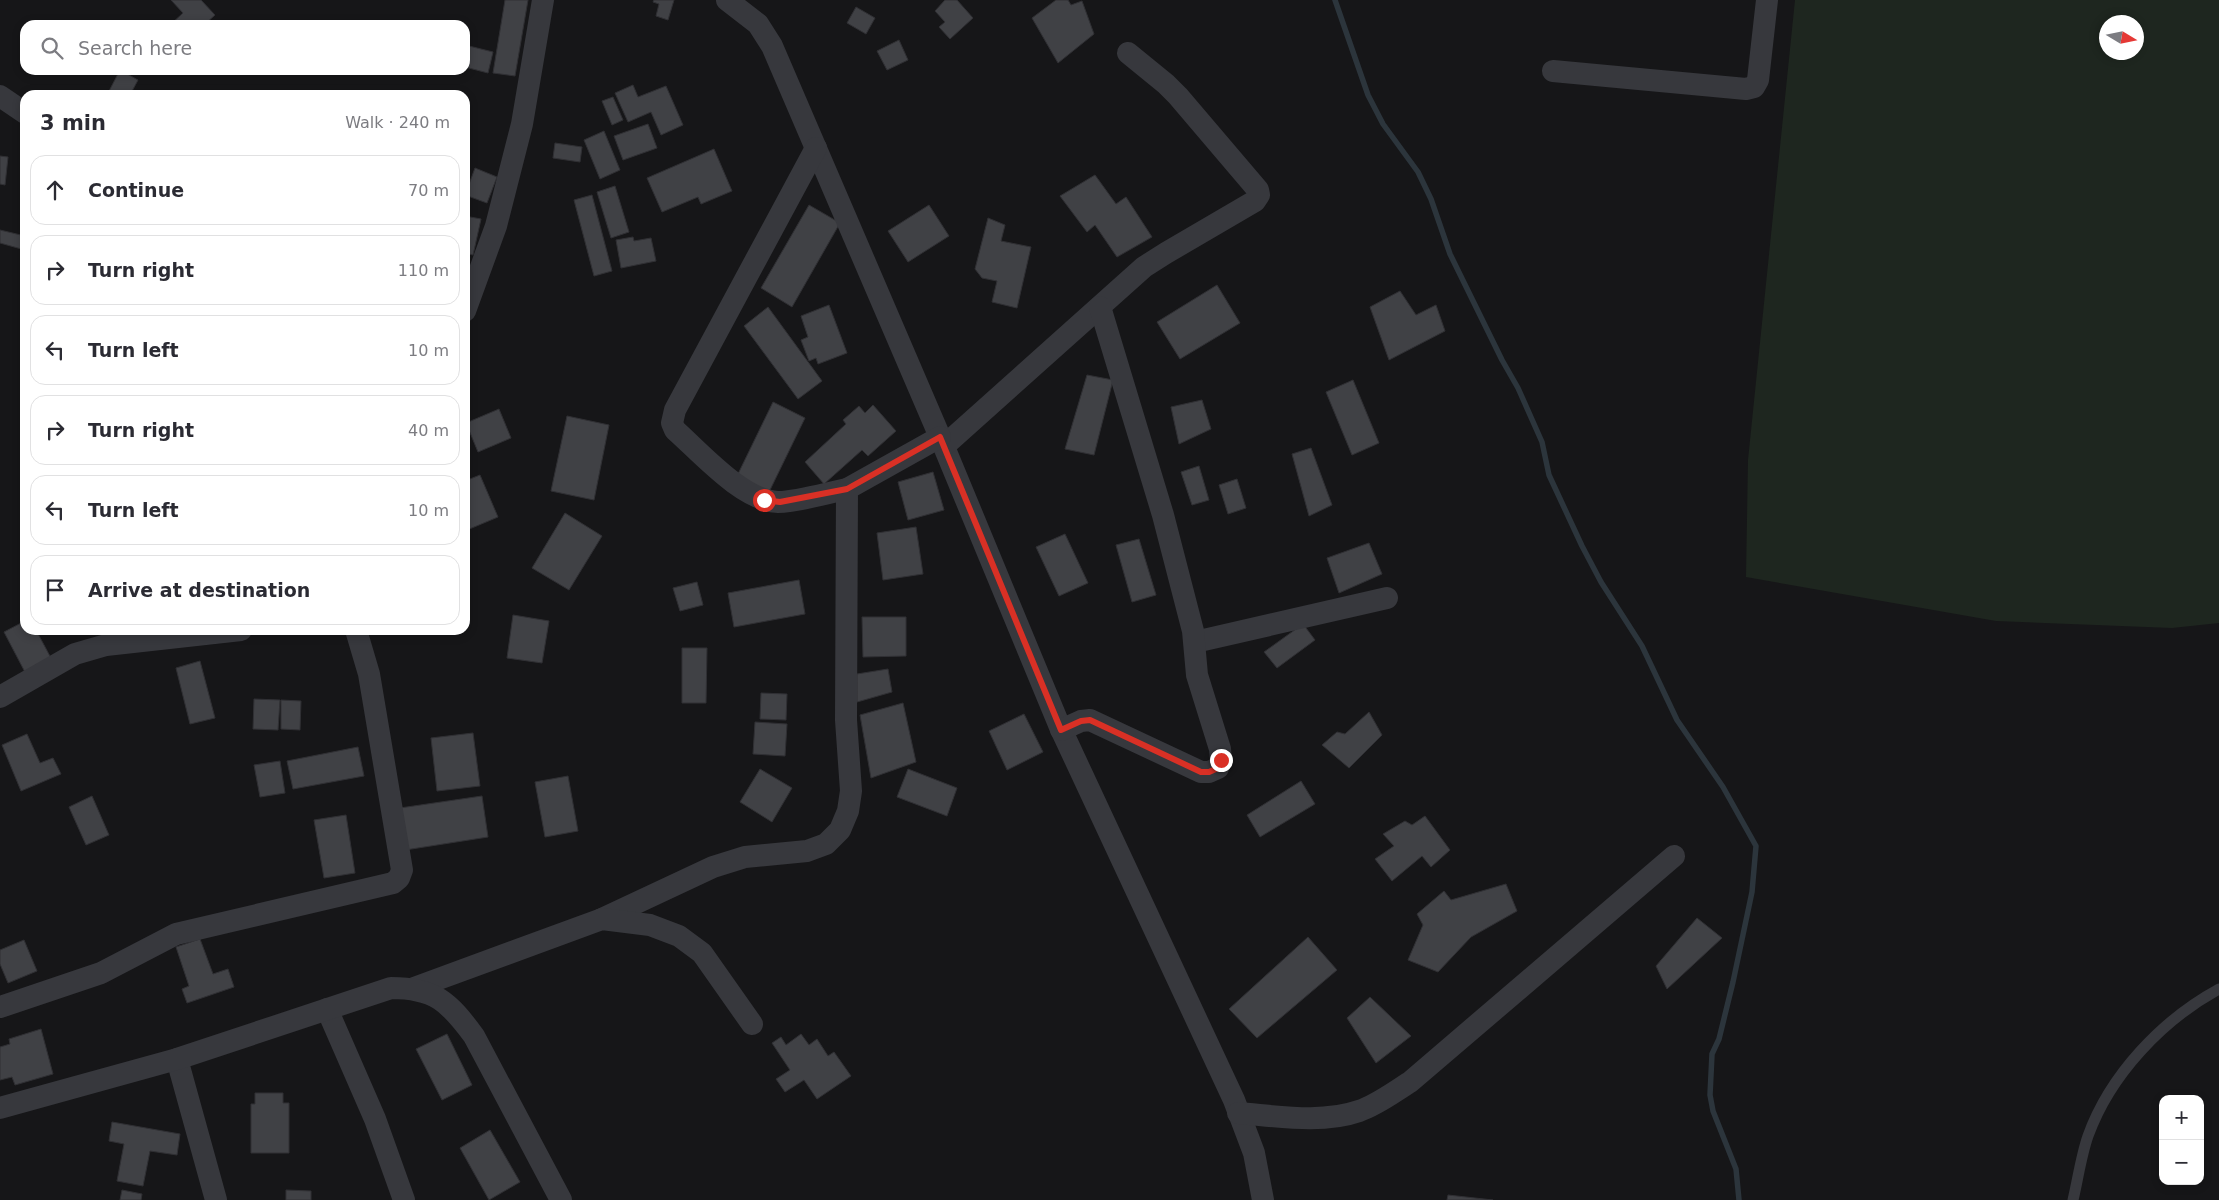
<!DOCTYPE html>
<html lang="en">
<head>
<meta charset="utf-8">
<style>
	:root { --surface:#fff; --page:#f7f7f7; --text:#2b2b33; --muted:#7c7c81; --line:#e1e1e2 }
	body { margin:0; font-family:"DejaVu Sans",sans-serif; background:var(--page); color:var(--text) }
	.controls { position:absolute; right:15px; bottom:15px; display:grid; overflow:hidden; border-radius:10px; box-shadow:0 2px 8px #0003 }
	.controls button { width:45px; height:45px; display:grid; place-items:center; padding:0; border:0; border-bottom:1px solid var(--line); background:var(--surface); color:var(--text); font:25px sans-serif }
	.compass { position:absolute; left:2099px; top:15px; width:45px; height:45px; border-radius:50%; background:var(--surface); box-shadow:0 2px 8px #0003; rotate:100deg }
	.stop { position:absolute; width:15px; height:15px; margin:-11px; border:4px solid #d93025; border-radius:50%; background:#fff }
	.stop.end { background:#d93025; border-color:#fff; box-shadow:0 1px 5px #0008 }
	.list { margin:0; padding:0; list-style:none }
	h2 { display:flex; justify-content:space-between; align-items:center; height:65px; margin:0; padding:0 20px; font-size:21px }
	h2 small { font-size:16px; font-weight:400; color:var(--muted) }
	.list li { display:grid; grid-template-columns:32px 1fr auto; gap:15px; align-items:center; box-sizing:border-box; height:70px; margin:0 10px 10px; padding:0 10px; border:1px solid var(--line); border-radius:15px }
	.list b { display:block; font-size:19px; white-space:nowrap }
	.list em { font-size:16px; font-style:normal; color:var(--muted) }
	.icon { flex:none; width:28px; height:28px; fill:none; stroke:currentColor; stroke-width:2; stroke-linecap:round; stroke-linejoin:round }
	.map { position:relative; flex:none; width:2219px; height:1200px; overflow:hidden }
	.search { position:absolute; background:var(--surface); box-shadow:0 2px 8px #0003; left:20px; top:20px; width:450px; height:55px; display:flex; align-items:center; gap:12px; box-sizing:border-box; padding:0 18px; border-radius:15px; color:var(--muted); font-size:19px }
	.panel { position:absolute; background:var(--surface); box-shadow:0 2px 8px #0003; left:20px; top:90px; width:450px; height:545px; border-radius:15px }
	.map>svg:first-child { display:block }
	.grass { fill:#1e261f; fill-rule:evenodd }
	.lines { fill:none; stroke-linecap:round; stroke-linejoin:round }
	.stream { stroke:#2c353c; stroke-width:5.5 }
	.building { fill:#404145; stroke:#303034 }
	.service { stroke:#37383d; stroke-width:11 }
	.minor { stroke:#37383d; stroke-width:22 }
	.route { stroke:#d93025; stroke-width:6 }
</style>
</head>
<body>
<div class="map">
<svg width="2219" height="1200" viewBox="0 0 2219 1200">
	<rect width="100%" height="100%" fill="#161618"/>
	<!-- grass -->
	<path class="grass" d="M 1795,0 L 2219,0 L 2219,623 L 2172,628 L 1996,621 L 1746,577 L 1748,460 ZM 2106,22 L 2136,22 L 2136,52 L 2106,52 Z"/>
	<g class="lines">
		<!-- stream -->
		<path class="stream" d="M 1335,0 L 1368,95 L 1383,124 L 1418,172 L 1431,199 L 1450,254 L 1502,360 L 1518,388 L 1542,442 L 1549,475 L 1582,546 L 1601,582 L 1642,646 L 1677,720 L 1723,787 L 1756,846 L 1752,892 L 1733,982 L 1719,1039 L 1712,1054 L 1710,1095 L 1713,1111 L 1736,1169 L 1739,1200"/>
	</g>
	<!-- building -->
	<g class="building">
		<path d="M 171,0 L 201,0 L 215,15 L 204,25 L 170,25 L 183,13 Z"/>
		<path d="M 505,0 L 528,0 L 515,76 L 493,73 Z"/>
		<path d="M 654,0 L 674,0 L 668,20 L 656,16 L 659,4 L 653,2 Z"/>
		<path d="M 945,0 L 957,0 L 973,18 L 950,39 L 939,27 L 945,22 L 935,11 Z"/>
		<path d="M 1056,0 L 1068,0 L 1071,5 L 1082,1 L 1094,34 L 1058,63 L 1032,18 Z"/>
		<path d="M 856,7 L 875,18 L 866,34 L 847,23 Z"/>
		<path d="M 899,40 L 908,60 L 887,70 L 877,51 Z"/>
		<path d="M 465,45 L 493,52 L 488,73 L 465,67 Z"/>
		<path d="M 120,70 L 138,80 L 131,93 L 136,95 L 107,95 Z"/>
		<path d="M 633,85 L 638,97 L 666,86 L 683,125 L 661,135 L 651,112 L 628,122 L 615,93 Z"/>
		<path d="M 613,97 L 623,120 L 612,125 L 602,101 Z"/>
		<path d="M 648,124 L 657,148 L 623,160 L 614,136 Z"/>
		<path d="M 604,131 L 620,170 L 600,179 L 584,140 Z"/>
		<path d="M 555,143 L 582,147 L 580,162 L 553,158 Z"/>
		<path d="M 714,149 L 732,191 L 701,204 L 698,197 L 662,212 L 647,178 Z"/>
		<path d="M 0,156 L 8,157 L 5,185 L 0,184 Z"/>
		<path d="M 475,168 L 497,177 L 487,203 L 465,195 Z"/>
		<path d="M 1095,175 L 1116,204 L 1126,197 L 1152,237 L 1117,257 L 1095,225 L 1087,232 L 1060,196 Z"/>
		<path d="M 615,186 L 629,232 L 611,238 L 597,192 Z"/>
		<path d="M 592,195 L 612,271 L 594,276 L 574,200 Z"/>
		<path d="M 809,205 L 840,223 L 792,307 L 761,288 Z"/>
		<path d="M 929,205 L 949,236 L 908,262 L 888,231 Z"/>
		<path d="M 465,216 L 481,219 L 473,255 L 465,253 Z"/>
		<path d="M 988,218 L 1005,225 L 1001,241 L 1031,247 L 1017,308 L 992,302 L 997,281 L 982,278 L 975,269 Z"/>
		<path d="M 0,230 L 25,236 L 25,250 L 0,243 Z"/>
		<path d="M 633,237 L 634,241 L 651,238 L 656,261 L 621,268 L 616,240 Z"/>
		<path d="M 1217,285 L 1240,323 L 1180,359 L 1157,322 Z"/>
		<path d="M 1400,291 L 1416,315 L 1436,305 L 1445,331 L 1389,360 L 1370,307 Z"/>
		<path d="M 829,305 L 847,353 L 818,364 L 816,358 L 809,361 L 801,340 L 808,337 L 801,316 Z"/>
		<path d="M 768,307 L 822,381 L 798,399 L 744,326 Z"/>
		<path d="M 1087,375 L 1113,380 L 1094,455 L 1065,449 Z"/>
		<path d="M 1353,380 L 1379,443 L 1352,455 L 1326,392 Z"/>
		<path d="M 1202,400 L 1211,429 L 1179,444 L 1171,407 Z"/>
		<path d="M 773,402 L 805,418 L 769,492 L 737,476 Z"/>
		<path d="M 873,405 L 896,431 L 868,456 L 862,450 L 824,484 L 805,462 L 846,424 L 843,420 L 859,406 L 865,413 Z"/>
		<path d="M 499,409 L 511,438 L 478,452 L 466,423 Z"/>
		<path d="M 567,416 L 609,425 L 594,500 L 551,491 Z"/>
		<path d="M 1311,448 L 1332,505 L 1309,516 L 1292,454 Z"/>
		<path d="M 1199,466 L 1209,500 L 1192,505 L 1181,472 Z"/>
		<path d="M 933,472 L 944,510 L 908,520 L 898,482 Z"/>
		<path d="M 480,475 L 498,517 L 467,530 L 465,526 L 465,481 Z"/>
		<path d="M 1237,479 L 1246,508 L 1228,514 L 1219,485 Z"/>
		<path d="M 565,513 L 602,536 L 569,590 L 532,568 Z"/>
		<path d="M 916,527 L 923,574 L 883,580 L 877,533 Z"/>
		<path d="M 1065,534 L 1088,583 L 1059,596 L 1036,547 Z"/>
		<path d="M 1139,539 L 1156,595 L 1132,602 L 1116,545 Z"/>
		<path d="M 1369,543 L 1382,574 L 1339,593 L 1327,558 Z"/>
		<path d="M 799,580 L 805,614 L 734,627 L 728,593 Z"/>
		<path d="M 697,582 L 703,605 L 680,611 L 673,588 Z"/>
		<path d="M 513,615 L 549,621 L 542,663 L 507,658 Z"/>
		<path d="M 862,617 L 906,617 L 906,656 L 863,657 Z"/>
		<path d="M 25,621 L 25,630 L 36,630 L 52,660 L 26,674 L 4,632 Z"/>
		<path d="M 1303,624 L 1315,640 L 1277,668 L 1264,652 Z"/>
		<path d="M 682,648 L 707,648 L 706,703 L 682,703 Z"/>
		<path d="M 200,661 L 215,718 L 190,724 L 176,668 Z"/>
		<path d="M 888,669 L 892,692 L 857,702 L 857,674 Z"/>
		<path d="M 761,693 L 787,694 L 786,720 L 760,719 Z"/>
		<path d="M 254,699 L 280,700 L 278,730 L 253,729 Z"/>
		<path d="M 281,700 L 301,701 L 300,730 L 281,729 Z"/>
		<path d="M 903,703 L 916,762 L 871,778 L 860,715 Z"/>
		<path d="M 1369,712 L 1382,735 L 1349,768 L 1322,745 L 1337,732 L 1345,734 Z"/>
		<path d="M 1024,714 L 1043,752 L 1007,770 L 989,731 Z"/>
		<path d="M 755,722 L 787,724 L 785,756 L 753,754 Z"/>
		<path d="M 473,733 L 480,786 L 437,791 L 431,738 Z"/>
		<path d="M 27,734 L 40,763 L 53,758 L 61,774 L 21,791 L 2,745 Z"/>
		<path d="M 358,747 L 364,776 L 293,789 L 287,761 Z"/>
		<path d="M 280,761 L 285,793 L 260,797 L 254,765 Z"/>
		<path d="M 760,769 L 792,788 L 772,822 L 740,802 Z"/>
		<path d="M 908,769 L 957,788 L 947,816 L 897,797 Z"/>
		<path d="M 568,776 L 578,831 L 545,837 L 535,782 Z"/>
		<path d="M 1301,781 L 1315,804 L 1260,837 L 1247,815 Z"/>
		<path d="M 92,796 L 109,835 L 86,845 L 69,807 Z"/>
		<path d="M 482,796 L 488,837 L 405,850 L 400,808 Z"/>
		<path d="M 346,815 L 355,873 L 324,878 L 314,820 Z"/>
		<path d="M 1425,816 L 1450,850 L 1431,867 L 1422,856 L 1392,881 L 1375,859 L 1394,846 L 1383,834 L 1405,821 L 1412,825 Z"/>
		<path d="M 1506,884 L 1517,911 L 1471,937 L 1438,972 L 1408,960 L 1423,925 L 1417,914 L 1444,891 L 1451,900 Z"/>
		<path d="M 1697,918 L 1722,938 L 1667,989 L 1656,966 Z"/>
		<path d="M 1308,937 L 1337,970 L 1257,1038 L 1229,1009 Z"/>
		<path d="M 200,939 L 213,974 L 228,969 L 234,987 L 187,1003 L 182,989 L 189,986 L 176,947 Z"/>
		<path d="M 24,940 L 37,971 L 8,983 L 0,964 L 0,950 Z"/>
		<path d="M 1370,997 L 1411,1036 L 1376,1063 L 1347,1018 Z"/>
		<path d="M 41,1029 L 53,1074 L 15,1085 L 12,1077 L 0,1080 L 0,1047 L 10,1044 L 9,1039 Z"/>
		<path d="M 447,1034 L 472,1085 L 442,1100 L 416,1049 Z"/>
		<path d="M 801,1034 L 809,1045 L 817,1039 L 828,1056 L 834,1052 L 851,1076 L 817,1099 L 804,1080 L 785,1092 L 776,1079 L 790,1070 L 772,1043 L 781,1037 L 786,1045 Z"/>
		<path d="M 255,1093 L 283,1093 L 283,1103 L 289,1103 L 289,1153 L 251,1153 L 251,1104 L 255,1104 Z"/>
		<path d="M 112,1122 L 180,1134 L 177,1155 L 150,1151 L 143,1186 L 117,1181 L 124,1144 L 109,1141 Z"/>
		<path d="M 490,1130 L 520,1182 L 489,1200 L 460,1148 Z"/>
		<path d="M 122,1190 L 142,1194 L 141,1200 L 120,1200 Z"/>
		<path d="M 286,1190 L 311,1191 L 311,1200 L 286,1200 Z"/>
		<path d="M 1448,1195 L 1493,1200 L 1447,1200 Z"/>
	</g>
	<g class="lines">
		<!-- service -->
		<path class="service" d="M 2073,1200 C 2078,1179 2081,1156 2088,1136 C 2110,1075 2162,1020 2219,989"/>
		<!-- minor -->
		<g class="minor">
			<path d="M 727,0 L 758,24 L 772,46 L 940,437 L 1060,727 L 1234,1100 L 1254,1153 L 1263,1200"/>
			<path d="M 1553,71 L 1746,89 L 1754,87 L 1758,80 L 1767,0"/>
			<path d="M 0,96 L 25,113"/>
			<path d="M 816,148 L 675,410 L 672,423 L 675,430 C 701,453 743,501 778,502 C 797,502 827,493 847,489"/>
			<path d="M 465,311 L 496,226 L 522,124 L 543,0"/>
			<path d="M 944,446 L 1144,267 L 1166,253 L 1255,201 L 1259,195 L 1258,190 L 1178,96 L 1166,84 L 1128,53"/>
			<path d="M 1195,642 L 1387,598"/>
			<path d="M 0,697 L 75,654 L 106,645 L 241,630"/>
			<path d="M 1061,730 L 1081,721 L 1090,720 L 1201,772 L 1209,772 L 1218,768 L 1221,760 L 1220,749 L 1197,675 L 1193,631 L 1163,515 L 1100,307"/>
			<path d="M 602,919 L 713,867 L 745,857 L 807,851 L 826,844 L 840,830 L 848,811 L 851,791 L 846,720 L 847,489 L 940,437"/>
			<path d="M 414,988 L 602,919 L 650,925 L 679,936 L 702,953 L 752,1024"/>
			<path d="M 0,1007 L 101,973 L 176,934 L 393,883 L 399,878 L 402,870 L 369,674 L 356,630"/>
			<path d="M 327,1009 L 375,1119 L 404,1200"/>
			<path d="M 177,1059 L 216,1200"/>
			<path d="M 0,1108 L 177,1059 L 391,988 C 435,988 449,1002 474,1036 L 561,1200"/>
			<path d="M 1238,1113 C 1277,1116 1322,1124 1359,1111 C 1377,1105 1394,1092 1410,1082 L 1674,856"/>
		</g>
	</g>
	<g class="lines">
		<!-- route -->
		<path class="route" d="M 764,500 L 780,502 L 847,489 L 940,437 L 1061,730 L 1081,721 L 1090,720 L 1201,772 L 1209,772 L 1218,768 L 1221,760"/>
	</g>
</svg>
<div class="controls">
<button>+</button>
<button>−</button>
</div>
<svg class="compass" viewBox="-18 -18 36 36"><path d="M0-13l5 13h-10z" fill="#e53935"/><path d="M0 13l5-13h-10z" fill="#7c7c81"/></svg>
<div class="stop" style="left:764px;top:500px"></div>
<div class="stop end" style="left:1221px;top:760px"></div>
<div class="search"><svg class="icon" aria-label="search" viewBox="0 0 24 24"><circle cx="10" cy="10" r="6"/><path d="M15 15l6 6"/></svg>Search here</div>
<section class="panel">
<h2>3 min<small>Walk · 240 m</small></h2>
<ul class="list">
<li><svg class="icon" aria-label="ahead" viewBox="0 0 24 24"><path d="M12 20V5M6 11l6-6 6 6"/></svg><div><b>Continue</b></div><em>70 m</em></li>
<li><svg class="icon" aria-label="right" viewBox="0 0 24 24"><path d="M7 20v-9h11M14 6l5 5-5 5"/></svg><div><b>Turn right</b></div><em>110 m</em></li>
<li><svg class="icon" aria-label="left" viewBox="0 0 24 24"><path d="M17 20v-9H6M10 6l-5 5 5 5"/></svg><div><b>Turn left</b></div><em>10 m</em></li>
<li><svg class="icon" aria-label="right" viewBox="0 0 24 24"><path d="M7 20v-9h11M14 6l5 5-5 5"/></svg><div><b>Turn right</b></div><em>40 m</em></li>
<li><svg class="icon" aria-label="left" viewBox="0 0 24 24"><path d="M17 20v-9H6M10 6l-5 5 5 5"/></svg><div><b>Turn left</b></div><em>10 m</em></li>
<li><svg class="icon" aria-label="arrive" viewBox="0 0 24 24"><path d="M6 21V4h12l-3 4 3 4H6"/></svg><div><b>Arrive at destination</b></div></li>
</ul>
</section>
</div>
</body>
</html>
